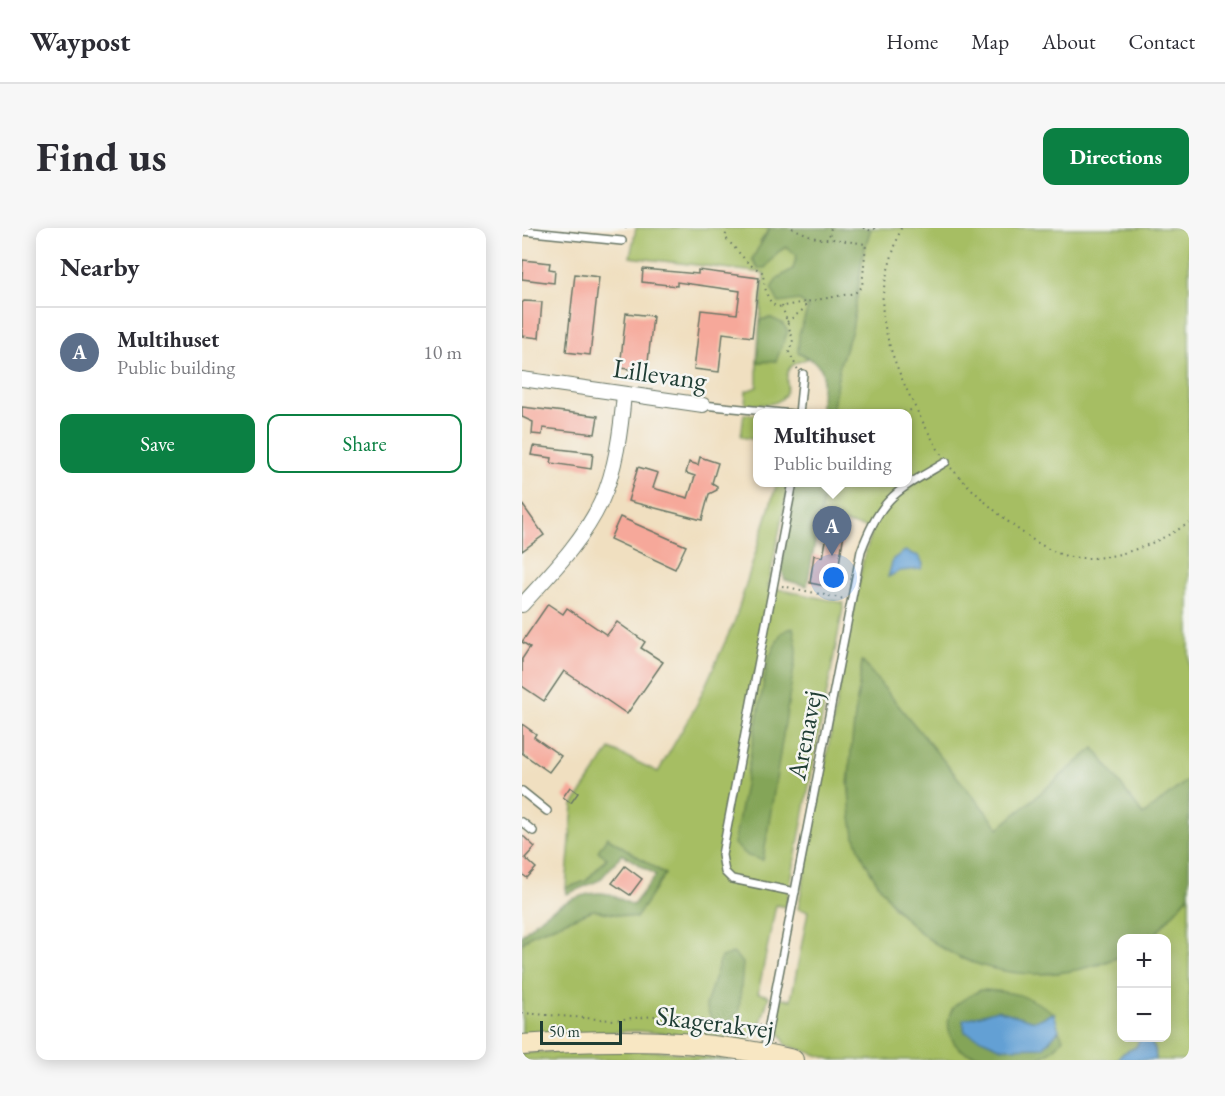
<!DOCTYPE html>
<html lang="en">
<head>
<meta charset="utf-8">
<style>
	:root { --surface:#fff; --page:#f7f7f7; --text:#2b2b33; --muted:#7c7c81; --line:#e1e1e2; --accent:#0b8043 }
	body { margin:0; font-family:"EB Garamond",serif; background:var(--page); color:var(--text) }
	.controls { position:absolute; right:18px; bottom:18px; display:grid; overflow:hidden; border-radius:12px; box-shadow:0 3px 15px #0003 }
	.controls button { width:54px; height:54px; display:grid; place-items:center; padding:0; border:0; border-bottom:2px solid var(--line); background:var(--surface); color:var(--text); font:30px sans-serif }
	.scale { position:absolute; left:18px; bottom:15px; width:82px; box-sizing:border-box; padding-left:6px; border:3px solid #1f3d34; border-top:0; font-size:16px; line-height:21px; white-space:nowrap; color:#1f3d34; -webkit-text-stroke:4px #f6f6f2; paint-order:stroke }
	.you { position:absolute; left:312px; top:350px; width:21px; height:21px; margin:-15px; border:4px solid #fff; border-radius:50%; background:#1a73e8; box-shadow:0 0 0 9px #1a73e833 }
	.badge { display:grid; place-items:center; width:39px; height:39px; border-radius:50%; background:var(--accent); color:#fff; font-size:20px; font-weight:700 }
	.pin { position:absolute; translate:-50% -50px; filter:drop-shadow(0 2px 3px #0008) }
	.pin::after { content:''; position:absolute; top:32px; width:21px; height:18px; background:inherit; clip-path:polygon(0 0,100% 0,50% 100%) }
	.popup { position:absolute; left:231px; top:181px; width:159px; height:78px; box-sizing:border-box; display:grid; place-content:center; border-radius:12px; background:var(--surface); filter:drop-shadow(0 2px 4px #0005); font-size:20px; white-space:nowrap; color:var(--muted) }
	.popup b { font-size:22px; color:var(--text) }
	.popup::after { content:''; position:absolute; left:50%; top:100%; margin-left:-12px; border:12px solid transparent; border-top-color:var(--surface) }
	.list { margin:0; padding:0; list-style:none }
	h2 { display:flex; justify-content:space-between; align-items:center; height:78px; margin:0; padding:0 24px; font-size:26px }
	h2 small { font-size:20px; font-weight:400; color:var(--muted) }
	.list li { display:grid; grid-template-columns:39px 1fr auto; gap:18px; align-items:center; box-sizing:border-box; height:90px; padding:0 24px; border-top:2px solid var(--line) }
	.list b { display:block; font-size:22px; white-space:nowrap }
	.list p { margin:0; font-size:20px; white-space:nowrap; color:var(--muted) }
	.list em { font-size:20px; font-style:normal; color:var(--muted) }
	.actions { display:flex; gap:12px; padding:18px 24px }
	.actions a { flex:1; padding:14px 0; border:2px solid var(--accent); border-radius:12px; text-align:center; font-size:21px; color:var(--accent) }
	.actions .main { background:var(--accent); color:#fff }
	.map { position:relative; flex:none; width:667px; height:832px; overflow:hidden; border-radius:12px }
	header { display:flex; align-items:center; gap:36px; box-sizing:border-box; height:84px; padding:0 30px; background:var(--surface); border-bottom:2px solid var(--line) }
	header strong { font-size:28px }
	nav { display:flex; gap:33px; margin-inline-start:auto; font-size:21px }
	.intro { display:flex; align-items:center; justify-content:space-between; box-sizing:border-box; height:144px; padding:0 36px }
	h1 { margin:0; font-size:42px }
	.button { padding:15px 27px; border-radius:12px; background:var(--accent); color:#fff; font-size:21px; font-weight:700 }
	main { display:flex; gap:36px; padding:0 36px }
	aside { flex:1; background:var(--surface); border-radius:12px; box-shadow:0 3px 15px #0003 }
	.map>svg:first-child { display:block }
	.green { fill:#a6be63; stroke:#627e4c; stroke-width:1.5 }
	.forest { fill:#84a559; stroke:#527146; stroke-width:1.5 }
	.water { fill:#63a0d4; stroke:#416e84; stroke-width:1.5 }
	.building { fill:#f6a89a }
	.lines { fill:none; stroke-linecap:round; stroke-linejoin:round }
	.lane-casing { stroke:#687665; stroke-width:10 }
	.street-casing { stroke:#687665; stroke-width:16 }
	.secondary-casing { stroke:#687665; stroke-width:22 }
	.path { stroke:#687665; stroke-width:2; stroke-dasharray:1.5 4.5; stroke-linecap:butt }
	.lane { stroke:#fff; stroke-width:7 }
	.street { stroke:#fff; stroke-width:14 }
	.secondary { stroke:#f8e7c3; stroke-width:20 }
	.labels { text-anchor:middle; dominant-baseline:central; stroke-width:5; stroke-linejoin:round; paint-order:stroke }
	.street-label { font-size:27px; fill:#1f3d34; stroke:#f6f6f2 }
</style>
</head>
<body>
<header>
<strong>Waypost</strong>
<nav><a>Home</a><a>Map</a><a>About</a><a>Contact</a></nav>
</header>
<div class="intro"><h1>Find us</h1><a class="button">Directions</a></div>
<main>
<aside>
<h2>Nearby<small></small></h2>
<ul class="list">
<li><span class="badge" style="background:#5c6f8a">A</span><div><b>Multihuset</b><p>Public building</p></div><em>10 m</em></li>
</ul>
<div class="actions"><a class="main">Save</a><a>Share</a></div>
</aside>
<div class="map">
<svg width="667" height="832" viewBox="0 0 667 832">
	<rect width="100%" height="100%" fill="#f6f6f2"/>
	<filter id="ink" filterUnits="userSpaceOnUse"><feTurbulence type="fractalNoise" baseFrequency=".0167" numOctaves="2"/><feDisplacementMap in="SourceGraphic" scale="12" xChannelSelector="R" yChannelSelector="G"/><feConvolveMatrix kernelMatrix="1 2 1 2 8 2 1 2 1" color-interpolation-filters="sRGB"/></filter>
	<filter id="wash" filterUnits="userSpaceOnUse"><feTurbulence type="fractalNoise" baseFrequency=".008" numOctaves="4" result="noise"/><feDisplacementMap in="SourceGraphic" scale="24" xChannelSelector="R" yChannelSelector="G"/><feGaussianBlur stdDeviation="1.35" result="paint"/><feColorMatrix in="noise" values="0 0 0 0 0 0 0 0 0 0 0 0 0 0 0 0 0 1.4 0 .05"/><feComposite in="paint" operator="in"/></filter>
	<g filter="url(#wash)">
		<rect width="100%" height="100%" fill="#f0dfc0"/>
		<!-- green -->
		<g class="green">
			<path d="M 114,0 L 248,0 L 238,14 L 256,24 L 264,19 L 275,27 L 271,41 L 256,50 L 286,80 L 276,124 L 287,130 C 282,132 274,134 269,138 C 264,143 265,150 265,157 C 264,180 239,177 223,176 L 224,163 L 235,159 L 235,134 L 254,133 L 249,90 L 238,92 L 242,45 L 108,29 Z"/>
			<path d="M 349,0 L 667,0 L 667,551 L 621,587 L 572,520 L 477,600 L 340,434 L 326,555 L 332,603 L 371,679 L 401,706 L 439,731 L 577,737 L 599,728 L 600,810 L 618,811 L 614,819 L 599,826 L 596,832 L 311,832 L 264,817 L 257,803 L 258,770 L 269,772 L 286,683 L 276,681 L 341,332 L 351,301 L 297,290 L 304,255 L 385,254 L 385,186 L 310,185 L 318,136 L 330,102 L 341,26 Z"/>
			<path d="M 222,186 L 235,187 L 235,212 L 219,209 Z"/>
			<path d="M 255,255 L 267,255 L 246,359 L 322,375 L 264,679 L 254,677 L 236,765 L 247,768 L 237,801 L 232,809 L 218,812 L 115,803 L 0,807 L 0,716 L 9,707 L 71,682 L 114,690 L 143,646 L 85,609 L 85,629 L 64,653 L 44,660 L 51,577 L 88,521 L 136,544 L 175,476 L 213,392 Z"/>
			<path d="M 667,667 L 667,832 L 634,832 L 633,821 L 626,810 L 644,810 L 644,710 L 630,710 Z"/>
			<path d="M 91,821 L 143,823 L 210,832 L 0,832 L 0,825 Z"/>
		</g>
		<!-- forest -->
		<g class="forest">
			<path d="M 248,0 L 349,0 L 341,26 L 330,102 L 318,136 L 310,184 L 299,180 C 298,144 312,143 276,124 L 277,106 L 286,80 L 277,72 L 257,75 L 249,60 L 256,50 L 271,41 L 275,27 L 264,19 L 256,24 L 243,40 L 236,40 L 230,31 Z"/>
			<path d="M 249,90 L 260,95 L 266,103 L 254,133 L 235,134 L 238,92 Z"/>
			<path d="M 273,255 L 304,255 L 285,358 L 263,352 L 259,341 Z"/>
			<path d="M 271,399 L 275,420 L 241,632 L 226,628 L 212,616 L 246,432 L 259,405 Z"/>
			<path d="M 340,433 L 477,600 L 572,520 L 621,587 L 667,551 L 667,667 L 630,710 L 600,710 L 599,728 C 508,766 414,743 358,659 C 347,642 336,623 331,602 C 321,546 334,489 340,433 Z"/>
			<path d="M 85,609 L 143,646 L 114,690 L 71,682 L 9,707 L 0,716 L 0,707 C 18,688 57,659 86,666 C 94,668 103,674 111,677 L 134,647 L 100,626 L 78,652 L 45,666 L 44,660 L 64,653 L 85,630 L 76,623 Z"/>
			<path d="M 211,725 L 221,735 L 217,783 L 207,794 L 189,791 L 184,777 L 199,729 Z"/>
			<path d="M 458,762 C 490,763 506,767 532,785 L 513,793 L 475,782 L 521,819 L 537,802 L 541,811 C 534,821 527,826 516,831 C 503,832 456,830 443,824 C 427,816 422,794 431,780 C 436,773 450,767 458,762 Z"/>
		</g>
		<!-- water -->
		<g class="water">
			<path d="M 383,323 L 397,328 L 401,336 L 399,341 L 378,343 L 366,349 L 371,331 Z"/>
			<path d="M 475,782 L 513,793 L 532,785 L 537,802 L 522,819 L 480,820 L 443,804 L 441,792 Z"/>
			<path d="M 618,810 L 626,810 L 633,821 L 634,832 L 596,832 L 599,826 L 614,819 Z"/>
		</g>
		<g id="blocks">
			<!-- building -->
			<g class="building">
				<path d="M 1,32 L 28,35 L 27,41 L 33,42 L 32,55 L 0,51 Z"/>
				<path d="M 121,41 L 176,46 L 176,42 L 237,50 L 230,109 L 201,105 L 197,144 L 172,141 L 179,82 L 215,86 L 218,63 L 155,54 L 155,58 L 120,54 Z"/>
				<path d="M 53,46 L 77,49 L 68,127 L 44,124 Z"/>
				<path d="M 2,73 L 20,74 L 17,110 L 0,108 L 0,75 Z"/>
				<path d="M 104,85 L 131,88 L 125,143 L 98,140 Z"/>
				<path d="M 0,179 L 76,188 L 73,206 L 21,200 L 20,207 L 10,206 L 11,194 L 0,189 Z"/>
				<path d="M 11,218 L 71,225 L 69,241 L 29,235 L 30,230 L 9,227 Z"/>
				<path d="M 178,229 L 196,235 L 190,255 L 195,258 L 195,262 L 187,266 L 180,292 L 106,273 L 116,239 L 136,245 L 131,260 L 166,270 L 173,248 L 164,245 L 167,234 L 176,237 Z"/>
				<path d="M 0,276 L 22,307 L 0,323 Z"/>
				<path d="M 98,289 L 164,318 L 153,341 L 88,311 Z"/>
				<path d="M 307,296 L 323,299 L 313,360 L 288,355 L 292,327 L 301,329 Z"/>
				<path d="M 26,376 L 41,386 L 45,380 L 85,407 L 95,394 L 123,414 L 119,420 L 141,434 L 105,486 L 42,443 L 22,473 L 0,458 L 0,431 L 8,419 L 0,414 Z"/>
				<path d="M 0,496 L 14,506 L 12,509 L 39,528 L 27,544 L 0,525 Z"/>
				<path d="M 48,559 L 56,565 L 49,575 L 41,569 Z"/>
				<path d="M 0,607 L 13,619 L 3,630 L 14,640 L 5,650 L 0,646 Z"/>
				<path d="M 103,638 L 120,651 L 108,667 L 90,655 Z"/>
			</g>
		</g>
	</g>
	<g filter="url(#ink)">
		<use href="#blocks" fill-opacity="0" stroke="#687665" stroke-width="1.5"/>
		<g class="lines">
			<defs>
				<g id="lane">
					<path d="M 0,3 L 100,13"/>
					<path d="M 181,177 L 271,186"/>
					<path d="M 277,186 L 281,146"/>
					<path d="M 271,254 L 200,627 L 203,644 L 210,651 L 273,664"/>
					<path d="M 0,563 L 25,583"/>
					<path d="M 0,594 L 11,603"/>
					<path d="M 242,823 L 339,323 C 360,267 375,263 424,234"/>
				</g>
				<g id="street">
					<path d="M 0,151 L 181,177"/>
					<path d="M 0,377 C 28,346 61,313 79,274 C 94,242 99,201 102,166"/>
				</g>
				<path id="secondary" d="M 0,817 C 91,810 182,810 271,832"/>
			</defs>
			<!-- lane casing -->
			<use href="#lane" class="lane-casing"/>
			<!-- street casing -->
			<use href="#street" class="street-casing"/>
			<!-- secondary casing -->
			<use href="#secondary" class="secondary-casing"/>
			<!-- path -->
			<g class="path">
				<path d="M 103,0 L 106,0"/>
				<path d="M 206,0 L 203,9 L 227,36 L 240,44 C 244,57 242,73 256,79 L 333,65 L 340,59 L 344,16 L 311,11 L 307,6 L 309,0"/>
				<path d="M 270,0 L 296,11 L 310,11"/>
				<path d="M 341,0 L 350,3 L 353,0"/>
				<path d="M 379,0 C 372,21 364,44 361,66 C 355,113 397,189 420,228"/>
				<path d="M 260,78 L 271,112 L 267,124 L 276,142"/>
				<path d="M 265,94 L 282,81 L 284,76"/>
				<path d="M 376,186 L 392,181"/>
				<path d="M 429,240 C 454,267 513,324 550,329 C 590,335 634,316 667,295"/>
				<path d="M 260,358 L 322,371"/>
				<path d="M 0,785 L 89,792 L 134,788 L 176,791 L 201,798 L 239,797"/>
			</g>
			<!-- lane -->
			<use href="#lane" class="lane"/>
			<!-- street -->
			<use href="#street" class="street"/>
			<!-- secondary -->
			<use href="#secondary" class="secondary"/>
		</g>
	</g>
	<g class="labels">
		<!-- street labels -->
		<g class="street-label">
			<text transform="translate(138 146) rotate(8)">Lillevang</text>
			<text transform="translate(282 507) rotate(-79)">Arenavej</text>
			<text transform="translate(193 794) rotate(7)">Skagerakvej</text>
		</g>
	</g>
</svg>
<div class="controls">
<button>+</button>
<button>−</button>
</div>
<div class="scale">50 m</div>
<div class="you"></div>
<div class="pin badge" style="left:310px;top:328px;background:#5c6f8a">A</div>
<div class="popup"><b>Multihuset</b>Public building</div>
</div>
</main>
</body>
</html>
